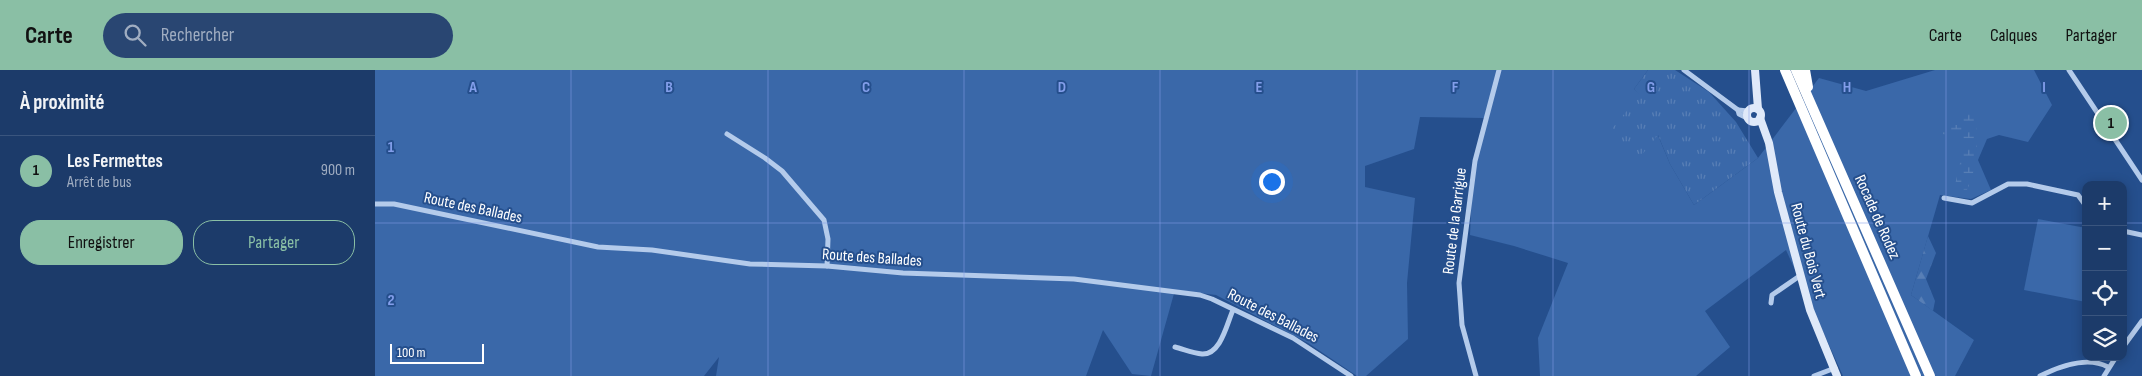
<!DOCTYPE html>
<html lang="fr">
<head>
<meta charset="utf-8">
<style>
	:root { --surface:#1c3b6a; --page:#294672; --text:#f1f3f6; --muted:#a0adc1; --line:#3a557e; --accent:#8abfa5 }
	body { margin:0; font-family:"Sofia Sans Condensed",sans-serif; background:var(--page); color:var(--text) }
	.controls { position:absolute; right:15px; bottom:15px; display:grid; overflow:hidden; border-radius:10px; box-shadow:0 2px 12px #0003 }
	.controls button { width:45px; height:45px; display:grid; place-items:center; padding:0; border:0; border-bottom:1px solid var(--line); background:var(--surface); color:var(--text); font:25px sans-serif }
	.scale { position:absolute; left:15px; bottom:12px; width:94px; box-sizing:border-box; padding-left:5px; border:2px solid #fff; border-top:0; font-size:14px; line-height:18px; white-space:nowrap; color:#fff; -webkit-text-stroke:4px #254f8d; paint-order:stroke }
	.you { position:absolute; left:896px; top:111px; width:18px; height:18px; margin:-12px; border:4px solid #fff; border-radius:50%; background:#1a73e8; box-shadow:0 0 0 8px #1a73e833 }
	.badge { display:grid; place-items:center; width:32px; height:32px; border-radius:50%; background:var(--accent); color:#111; font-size:16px; font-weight:700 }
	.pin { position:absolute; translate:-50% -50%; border:2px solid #fff; box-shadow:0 1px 5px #0006 }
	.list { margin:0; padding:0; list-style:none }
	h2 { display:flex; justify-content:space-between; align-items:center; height:65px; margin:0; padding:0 20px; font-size:21px }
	h2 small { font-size:16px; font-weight:400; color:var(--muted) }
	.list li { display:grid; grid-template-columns:32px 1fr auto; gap:15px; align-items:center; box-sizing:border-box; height:70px; padding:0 20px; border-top:1px solid var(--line) }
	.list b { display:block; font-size:19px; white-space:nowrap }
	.list p { margin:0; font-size:16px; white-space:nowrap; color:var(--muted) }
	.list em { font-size:16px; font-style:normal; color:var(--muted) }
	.actions { display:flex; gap:10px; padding:15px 20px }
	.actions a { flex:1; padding:11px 0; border:1px solid var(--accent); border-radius:20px; text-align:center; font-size:18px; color:var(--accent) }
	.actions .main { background:var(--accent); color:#111 }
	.icon { flex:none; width:28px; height:28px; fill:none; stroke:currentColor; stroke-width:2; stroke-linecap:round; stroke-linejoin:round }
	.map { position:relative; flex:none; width:1767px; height:306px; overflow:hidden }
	header { display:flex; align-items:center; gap:30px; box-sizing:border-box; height:70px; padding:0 25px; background:var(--accent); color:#111 }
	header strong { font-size:24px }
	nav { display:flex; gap:28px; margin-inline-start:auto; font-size:18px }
	.search { width:350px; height:45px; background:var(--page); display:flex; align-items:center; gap:12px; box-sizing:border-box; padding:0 18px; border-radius:28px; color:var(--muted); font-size:19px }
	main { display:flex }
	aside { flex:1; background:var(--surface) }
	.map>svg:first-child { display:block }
	.grass { fill:#3a68a9 }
	.forest { fill:url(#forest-firs) }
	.wetland { fill:url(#wetland-marsh) }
	.park { fill:url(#park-tufts) }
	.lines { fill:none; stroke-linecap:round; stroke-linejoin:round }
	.street { stroke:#b4cbeb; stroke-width:5 }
	.secondary { stroke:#dfe9f9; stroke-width:8 }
	.highway { stroke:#fff; stroke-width:10 }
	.grid { fill:none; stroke:#839eea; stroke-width:1; stroke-opacity:0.55 }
	.labels { text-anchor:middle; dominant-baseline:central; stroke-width:4; stroke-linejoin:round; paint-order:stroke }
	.street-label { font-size:16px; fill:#fff; stroke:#254f8d }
	.grid-label { font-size:16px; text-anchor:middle; font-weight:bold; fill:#839eea; stroke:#254f8d; stroke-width:4; stroke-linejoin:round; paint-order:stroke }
</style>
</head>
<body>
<header>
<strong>Carte</strong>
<div class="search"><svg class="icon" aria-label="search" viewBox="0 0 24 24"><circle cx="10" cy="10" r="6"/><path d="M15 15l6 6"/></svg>Rechercher</div>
<nav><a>Carte</a><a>Calques</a><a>Partager</a></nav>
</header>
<main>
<aside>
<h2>À proximité<small></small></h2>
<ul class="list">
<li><span class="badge">1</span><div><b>Les Fermettes</b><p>Arrêt de bus</p></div><em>900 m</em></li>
</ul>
<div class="actions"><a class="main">Enregistrer</a><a>Partager</a></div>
</aside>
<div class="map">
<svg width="1767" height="306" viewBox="0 0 1767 306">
	<defs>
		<pattern id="forest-firs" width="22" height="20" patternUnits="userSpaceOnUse" patternTransform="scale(1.25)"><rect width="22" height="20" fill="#3a68a9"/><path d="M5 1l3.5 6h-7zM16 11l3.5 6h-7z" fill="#587fb6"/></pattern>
		<pattern id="wetland-marsh" width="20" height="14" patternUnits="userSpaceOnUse" patternTransform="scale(1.25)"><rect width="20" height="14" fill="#3a68a9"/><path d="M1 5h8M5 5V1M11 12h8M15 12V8" fill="none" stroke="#587fb6"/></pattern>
		<pattern id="park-tufts" width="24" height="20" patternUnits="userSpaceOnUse" patternTransform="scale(1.25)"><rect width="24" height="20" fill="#3a68a9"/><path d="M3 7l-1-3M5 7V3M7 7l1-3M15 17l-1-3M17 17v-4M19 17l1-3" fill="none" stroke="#587fb6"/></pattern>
	</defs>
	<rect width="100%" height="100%" fill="#254f8d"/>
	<!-- grass -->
	<g class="grass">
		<path d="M 0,0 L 1273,0 L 1259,19 L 1266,25 L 1295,94 L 1319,135 L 1383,88 L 1444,8 L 1491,21 L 1560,0 L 1659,0 L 1677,35 L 1653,72 L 1624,65 L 1612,69 L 1603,90 L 1616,120 L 1596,129 L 1565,125 L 1536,225 L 1599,270 L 1580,306 L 1468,306 L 1411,180 L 1330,241 L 1355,277 L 1321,306 L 1165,306 L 1163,268 L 1193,193 L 1139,176 L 1095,165 L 1098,94 L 1109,48 L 1045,47 L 1039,79 L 990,96 L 990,117 L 1040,128 L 1032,213 L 1033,269 L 991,306 L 982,306 L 933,273 L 841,225 L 800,220 L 776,306 L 757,304 L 728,260 L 711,306 L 341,306 L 344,287 L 329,306 L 0,306 Z"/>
		<path d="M 1663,149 L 1711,158 L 1711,232 L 1649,220 Z"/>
	</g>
	<!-- forest -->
	<path class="forest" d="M 1553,166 L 1561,183 L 1551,209 L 1560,231 L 1558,241 L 1536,225 Z"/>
	<!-- wetland -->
	<path class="wetland" d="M 1599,42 C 1604,67 1603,97 1592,120 L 1584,120 L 1580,115 C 1583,102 1589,81 1587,68 L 1568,64 L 1564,60 L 1566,55 L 1586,55 L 1586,45 Z"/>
	<!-- park -->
	<path class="park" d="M 1273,0 L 1300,0 L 1334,22 L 1361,52 L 1383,88 L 1319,135 L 1295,94 L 1283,65 L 1261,92 L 1230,67 L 1265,25 L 1259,19 Z"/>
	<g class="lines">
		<!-- street -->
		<g class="street">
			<path d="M 1309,0 L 1363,40 L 1364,44 L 1372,48"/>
			<path d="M 1694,0 L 1767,110"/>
			<path d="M 1363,40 L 1373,41"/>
			<path d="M 352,64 L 390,88 L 407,101 L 449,150 L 453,169 L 452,196"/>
			<path d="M 1569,128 L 1597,133 L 1633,114 L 1652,114 L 1703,125 L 1711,136"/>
			<path d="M 0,134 L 19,134 L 223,177 L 277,180 L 375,194 L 452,196 L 528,203 L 699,209 L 825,225 L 837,229 L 918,268 L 976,306"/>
			<path d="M 1748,161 L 1767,165"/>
			<path d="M 1396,233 L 1397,225 L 1426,205"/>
			<path d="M 800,277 C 808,279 818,283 827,284 C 846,285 852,253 858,240"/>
			<path d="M 1748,277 L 1767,251"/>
			<path d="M 1101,306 L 1087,255 L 1084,213 L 1100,91 L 1124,0"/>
			<path d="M 1439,306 L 1460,298"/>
			<path d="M 1665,306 C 1685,296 1713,286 1733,297"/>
			<path d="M 1729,306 L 1741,287"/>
		</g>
		<!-- secondary -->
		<g class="secondary">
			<path d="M 1380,0 L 1383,39"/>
			<circle cx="1379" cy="45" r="7"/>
			<path d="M 1385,48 L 1394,73 L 1403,122 L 1435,240 L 1462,306"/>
		</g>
		<!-- highway -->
		<g class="highway">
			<path d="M 1410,0 L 1541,306"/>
			<path d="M 1421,0 L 1555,306"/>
			<path d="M 1430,0 L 1433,17"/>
		</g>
	</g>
	<!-- grid -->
	<path class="grid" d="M 196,0 L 196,306M 393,0 L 393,306M 589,0 L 589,306M 785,0 L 785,306M 982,0 L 982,306M 1178,0 L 1178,306M 1374,0 L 1374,306M 1571,0 L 1571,306M 0,153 L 1711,153M 1748,153 L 1767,153"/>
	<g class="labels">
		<!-- street labels -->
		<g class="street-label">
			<text transform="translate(98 138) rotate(12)">Route des Ballades</text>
			<text transform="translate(1502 147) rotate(66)">Rocade de Rodez</text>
			<text transform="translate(1080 151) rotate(-83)">Route de la Garrigue</text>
			<text transform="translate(1433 181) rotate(75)">Route du Bois Vert</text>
			<text transform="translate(497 188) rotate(4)">Route des Ballades</text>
			<text transform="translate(898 246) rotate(27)">Route des Ballades</text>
		</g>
	</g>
	<g class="grid-label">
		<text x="98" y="22">A</text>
		<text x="294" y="22">B</text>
		<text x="491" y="22">C</text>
		<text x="687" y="22">D</text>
		<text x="884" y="22">E</text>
		<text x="1080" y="22">F</text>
		<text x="1276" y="22">G</text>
		<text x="1472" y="22">H</text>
		<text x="1669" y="22">I</text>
		<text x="16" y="82">1</text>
		<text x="16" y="235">2</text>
	</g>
</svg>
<div class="controls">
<button>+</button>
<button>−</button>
<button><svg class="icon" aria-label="locate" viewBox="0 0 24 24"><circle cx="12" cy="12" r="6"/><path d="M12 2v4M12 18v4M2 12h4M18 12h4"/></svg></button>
<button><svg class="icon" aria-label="layers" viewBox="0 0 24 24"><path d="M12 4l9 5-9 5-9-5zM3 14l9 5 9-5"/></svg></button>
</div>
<div class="scale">100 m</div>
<div class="you"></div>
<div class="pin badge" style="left:1736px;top:53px">1</div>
</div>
</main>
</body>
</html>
